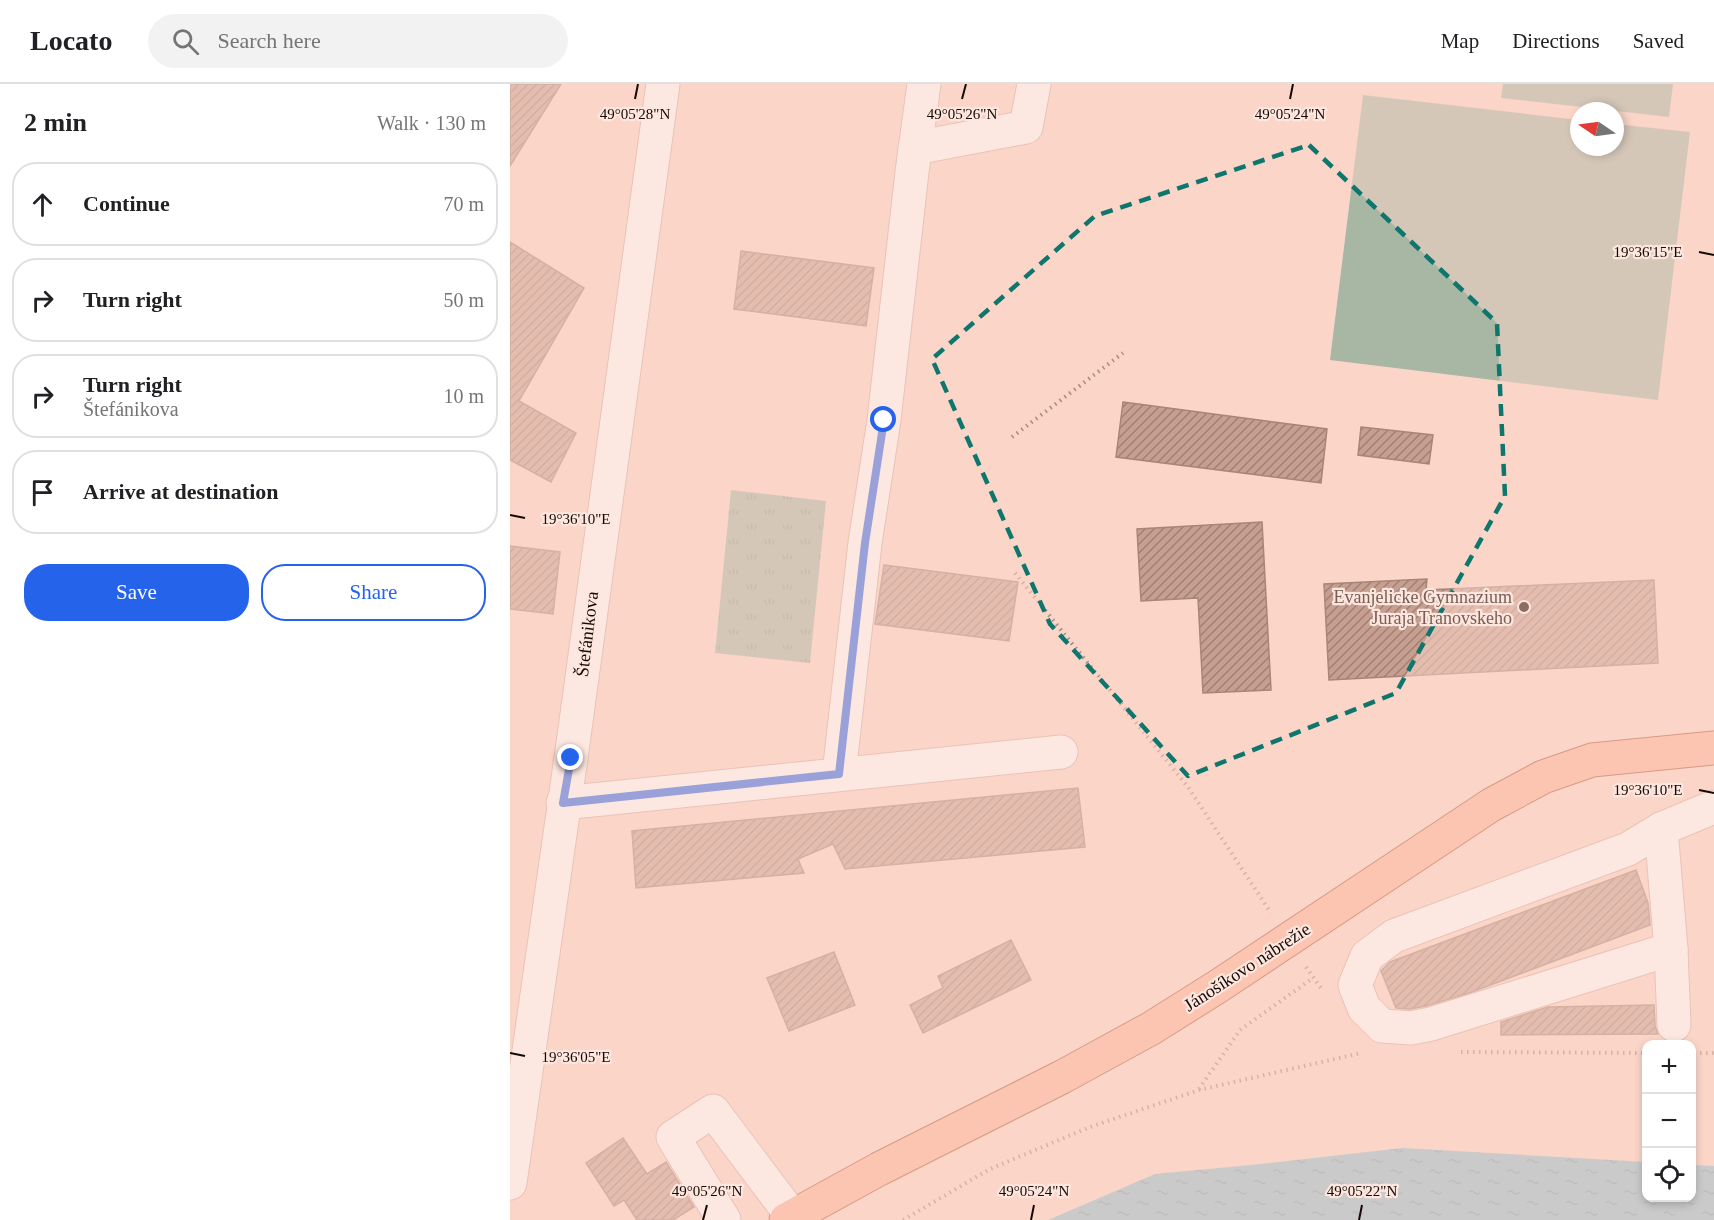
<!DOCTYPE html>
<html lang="en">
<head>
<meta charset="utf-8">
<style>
	:root { --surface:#fff; --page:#f2f2f2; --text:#202124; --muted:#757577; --line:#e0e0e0; --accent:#2563eb }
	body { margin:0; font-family:Georgia,serif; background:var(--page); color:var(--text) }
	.controls { position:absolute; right:18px; bottom:18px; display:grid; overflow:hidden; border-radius:12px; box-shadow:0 3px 9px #0003 }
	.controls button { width:54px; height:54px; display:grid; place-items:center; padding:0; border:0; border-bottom:2px solid var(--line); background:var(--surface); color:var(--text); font:30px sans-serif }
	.compass { position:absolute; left:1060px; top:18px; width:54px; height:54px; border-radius:50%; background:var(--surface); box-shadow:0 3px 9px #0003; rotate:283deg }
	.stop { position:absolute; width:18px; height:18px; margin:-14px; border:4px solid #2563eb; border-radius:50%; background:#fff }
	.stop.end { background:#2563eb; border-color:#fff; box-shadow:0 2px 6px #0008 }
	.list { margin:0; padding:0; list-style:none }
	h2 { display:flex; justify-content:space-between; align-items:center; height:78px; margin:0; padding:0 24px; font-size:26px }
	h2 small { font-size:20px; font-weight:400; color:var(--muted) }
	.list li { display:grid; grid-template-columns:39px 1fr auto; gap:18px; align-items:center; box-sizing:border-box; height:84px; margin:0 12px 12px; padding:0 12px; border:2px solid var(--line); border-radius:24px }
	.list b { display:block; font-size:22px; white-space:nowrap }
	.list p { margin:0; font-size:20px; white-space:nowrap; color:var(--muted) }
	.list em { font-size:20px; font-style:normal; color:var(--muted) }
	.actions { display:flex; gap:12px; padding:18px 24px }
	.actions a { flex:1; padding:14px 0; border:2px solid var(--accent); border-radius:24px; text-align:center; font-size:21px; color:var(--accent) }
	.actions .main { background:var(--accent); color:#fff }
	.icon { flex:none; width:33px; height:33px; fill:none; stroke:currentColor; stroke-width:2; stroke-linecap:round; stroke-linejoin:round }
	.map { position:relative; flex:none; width:1204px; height:1136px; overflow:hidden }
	header { display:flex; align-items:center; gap:36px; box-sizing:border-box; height:84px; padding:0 30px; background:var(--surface); border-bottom:2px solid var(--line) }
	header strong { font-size:28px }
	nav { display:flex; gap:33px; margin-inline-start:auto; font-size:21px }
	.search { width:420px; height:54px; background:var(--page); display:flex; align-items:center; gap:15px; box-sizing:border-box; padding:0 21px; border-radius:33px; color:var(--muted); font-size:22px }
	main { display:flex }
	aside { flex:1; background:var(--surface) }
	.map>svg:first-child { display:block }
	.grass { fill:url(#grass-tufts) }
	.garden { fill:#a7b7a4 }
	.water { fill:url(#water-ripples) }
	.building { fill:url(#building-hatch); stroke:#a78578; stroke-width:1.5 }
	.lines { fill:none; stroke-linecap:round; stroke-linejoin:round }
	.minor-casing { stroke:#d1ada0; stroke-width:35 }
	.major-casing { stroke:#aa5436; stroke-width:35 }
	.path { stroke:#a78a81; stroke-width:4; stroke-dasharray:1.5 4.5; stroke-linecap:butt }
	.minor { stroke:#fff; stroke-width:33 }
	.major { stroke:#fcb196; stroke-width:33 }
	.route { stroke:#2563eb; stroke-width:8 }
	.marked { fill:none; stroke:#0f766e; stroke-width:4.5; stroke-dasharray:12 8; stroke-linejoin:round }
	.ticks { fill:none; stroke:#150905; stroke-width:2 }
	.education-dot { fill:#8d6e63; stroke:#fde6de; stroke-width:2 }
	.labels { text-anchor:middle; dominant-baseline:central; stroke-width:4.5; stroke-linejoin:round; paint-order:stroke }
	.education-label { font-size:18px; fill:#785e54; stroke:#fde6de; text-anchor:end }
	.street-label { font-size:18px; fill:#150905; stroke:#fde6de }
	.ticks-label { font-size:15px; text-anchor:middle; fill:#150905; stroke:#fde6de; stroke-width:4.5; stroke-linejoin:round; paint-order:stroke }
</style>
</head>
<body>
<header>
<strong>Locato</strong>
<div class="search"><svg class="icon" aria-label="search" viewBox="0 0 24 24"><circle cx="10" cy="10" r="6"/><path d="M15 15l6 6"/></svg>Search here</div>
<nav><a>Map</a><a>Directions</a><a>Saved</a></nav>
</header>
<main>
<aside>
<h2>2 min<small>Walk · 130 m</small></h2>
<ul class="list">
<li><svg class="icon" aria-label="ahead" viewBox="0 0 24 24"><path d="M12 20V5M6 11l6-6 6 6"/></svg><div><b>Continue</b></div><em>70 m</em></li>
<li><svg class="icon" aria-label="right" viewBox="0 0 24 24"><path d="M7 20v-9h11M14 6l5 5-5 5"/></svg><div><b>Turn right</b></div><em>50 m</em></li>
<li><svg class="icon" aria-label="right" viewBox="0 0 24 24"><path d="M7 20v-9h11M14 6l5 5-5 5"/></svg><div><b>Turn right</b><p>Štefánikova</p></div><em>10 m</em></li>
<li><svg class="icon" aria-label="arrive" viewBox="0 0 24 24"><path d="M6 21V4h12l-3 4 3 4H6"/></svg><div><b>Arrive at destination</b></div></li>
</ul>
<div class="actions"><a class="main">Save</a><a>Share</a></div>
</aside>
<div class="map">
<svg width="1204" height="1136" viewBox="0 0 1204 1136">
	<defs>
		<pattern id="grass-tufts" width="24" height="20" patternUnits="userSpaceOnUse" patternTransform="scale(1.5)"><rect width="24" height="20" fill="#a7b7a4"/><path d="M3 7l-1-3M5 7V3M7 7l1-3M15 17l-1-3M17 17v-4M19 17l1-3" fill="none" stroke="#8f9c8c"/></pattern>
		<pattern id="water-ripples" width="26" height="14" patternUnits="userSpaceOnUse" patternTransform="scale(1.5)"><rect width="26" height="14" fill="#91bcce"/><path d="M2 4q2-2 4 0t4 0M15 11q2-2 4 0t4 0" fill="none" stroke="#7ca0af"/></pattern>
		<pattern id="building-hatch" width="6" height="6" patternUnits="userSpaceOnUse" patternTransform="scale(1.5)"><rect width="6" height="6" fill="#c79f90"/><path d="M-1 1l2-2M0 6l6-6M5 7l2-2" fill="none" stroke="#a08074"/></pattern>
	</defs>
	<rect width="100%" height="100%" fill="#fbd5c8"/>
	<!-- grass -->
	<path class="grass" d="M 221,406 L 316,417 L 300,579 L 205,569 Z"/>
	<!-- garden -->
	<g class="garden">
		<path d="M 993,0 L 1163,0 L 1159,33 L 991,14 Z"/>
		<path d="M 853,11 L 1069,36 L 1069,63 L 1105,63 L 1105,40 L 1180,48 L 1148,316 L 820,276 Z"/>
	</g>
	<!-- water -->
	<path class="water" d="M 892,1064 L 1136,1078 L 1136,1114 L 1182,1114 L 1182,1081 L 1204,1082 L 1204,1136 L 538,1136 L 645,1090 L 751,1080 Z"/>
	<!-- building -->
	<g class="building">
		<path d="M 0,0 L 51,0 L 0,82 Z"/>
		<path d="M 0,158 L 74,204 L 9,317 L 66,349 L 41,398 L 0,376 Z"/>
		<path d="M 231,167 L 364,184 L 356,242 L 224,225 Z"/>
		<path d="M 613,318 L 817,345 L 811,399 L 606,373 Z"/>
		<path d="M 851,343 L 923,351 L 919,380 L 848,371 Z"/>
		<path d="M 752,438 L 761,606 L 693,609 L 688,514 L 631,517 L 627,445 Z"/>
		<path d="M 0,462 L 50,468 L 43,530 L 0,525 Z"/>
		<path d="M 374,481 L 508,498 L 499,557 L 365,540 Z"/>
		<path d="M 917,495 L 916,506 L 1144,496 L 1148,579 L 819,596 L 814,500 Z"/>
		<path d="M 568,704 L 575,763 L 335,785 L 323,760 L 288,775 L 294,789 L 126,804 L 122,747 Z"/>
		<path d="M 1126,786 L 1138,819 L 1140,841 L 959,909 L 916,922 L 900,925 L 886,924 L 871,887 L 880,878 Z"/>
		<path d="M 501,856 L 521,896 L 413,949 L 400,921 L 433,904 L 428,892 Z"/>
		<path d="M 324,868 L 345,921 L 279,947 L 257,894 Z"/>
		<path d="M 1144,921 L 1145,942 L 1148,950 L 991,951 L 991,938 L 1038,923 Z"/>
		<path d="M 113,1054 L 137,1090 L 156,1078 L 184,1123 L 163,1136 L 127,1136 L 114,1116 L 104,1122 L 76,1079 Z"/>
	</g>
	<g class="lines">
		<defs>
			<g id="minor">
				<path d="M 405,64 L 516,43 L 524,0"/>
				<path d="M 329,690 L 355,459 L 374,336 L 402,88 L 414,0"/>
				<path d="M 53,719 L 551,668"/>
				<path d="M 1151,745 L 1161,865 L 1164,941"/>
				<path d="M 1161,865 L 921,940 L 901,944 L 872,942 L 854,924 L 845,901 L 857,872 L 884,852 L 1118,765 L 1151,745 L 1204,723"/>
				<path d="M 0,1099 L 61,674 L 153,0"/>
				<path d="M 214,1136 L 163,1053 L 203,1027 L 282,1132"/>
			</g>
			<path id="major" d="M 276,1136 L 369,1085 L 552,993 L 640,945 L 707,903 L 981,721 L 1033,693 L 1082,676 L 1204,664"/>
		</defs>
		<!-- minor casing -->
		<use href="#minor" class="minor-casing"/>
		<!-- major casing -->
		<use href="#major" class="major-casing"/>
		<!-- path -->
		<g class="path">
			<path d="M 502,353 L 613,269"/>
			<path d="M 505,489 L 678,703 L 761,829"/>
			<path d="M 796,883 L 811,904"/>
			<path d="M 951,968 L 1136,969"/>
			<path d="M 1184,969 L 1204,969"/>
			<path d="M 689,1005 L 730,946 L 803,894"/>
			<path d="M 393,1136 L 480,1085 L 580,1043 L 689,1006 L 851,969"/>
		</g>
		<!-- minor -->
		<use href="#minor" class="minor"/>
		<!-- major -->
		<use href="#major" class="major"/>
	</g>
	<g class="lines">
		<!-- route -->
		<path class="route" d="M 61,674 L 53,719 L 329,690 L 355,459 L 374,336"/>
	</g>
	<!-- marked area -->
	<path d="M0 0H1204V1136H0ZM 799,61 L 987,239 L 995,412 L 886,609 L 678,692 L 540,540 L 422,275 L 585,132 Z" fill="#fbd5c8" fill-opacity=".55" fill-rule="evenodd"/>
	<path class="marked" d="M 799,61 L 987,239 L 995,412 L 886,609 L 678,692 L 540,540 L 422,275 L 585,132 Z"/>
	<!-- ticks -->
	<path class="ticks" d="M 125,15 L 128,0M 452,15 L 456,0M 780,15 L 783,0M 1189,168 L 1204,171M 0,431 L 15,434M 1189,706 L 1204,709M 0,969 L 15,972M 193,1136 L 197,1121M 521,1136 L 524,1121M 849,1136 L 852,1121"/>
	<!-- markers -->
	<circle class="education-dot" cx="1014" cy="523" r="6"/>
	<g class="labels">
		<!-- education labels -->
		<g class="education-label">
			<text x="1002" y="513">Evanjelicke Gymnazium<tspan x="1002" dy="21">Juraja Tranovskeho</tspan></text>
		</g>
		<!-- street labels -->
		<g class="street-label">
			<text transform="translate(77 550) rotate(-83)">Štefánikova</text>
			<text transform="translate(737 883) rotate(-33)">Jánošíkovo nábrežie</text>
		</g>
	</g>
	<g class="ticks-label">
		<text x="452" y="35">49°05'26"N</text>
		<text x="780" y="35">49°05'24"N</text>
		<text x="125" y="35">49°05'28"N</text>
		<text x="1138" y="173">19°36'15"E</text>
		<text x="66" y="440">19°36'10"E</text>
		<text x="1138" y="711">19°36'10"E</text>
		<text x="66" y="978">19°36'05"E</text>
		<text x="197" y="1112">49°05'26"N</text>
		<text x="524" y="1112">49°05'24"N</text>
		<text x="852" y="1112">49°05'22"N</text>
	</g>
</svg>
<div class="controls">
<button>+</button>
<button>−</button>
<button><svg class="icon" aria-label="locate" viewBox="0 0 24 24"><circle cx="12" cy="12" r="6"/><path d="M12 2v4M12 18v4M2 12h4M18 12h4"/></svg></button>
</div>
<svg class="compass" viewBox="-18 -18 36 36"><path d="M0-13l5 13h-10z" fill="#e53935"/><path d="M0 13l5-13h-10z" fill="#757577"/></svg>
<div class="stop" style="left:374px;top:336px"></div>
<div class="stop end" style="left:61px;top:674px"></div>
</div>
</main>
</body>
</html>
